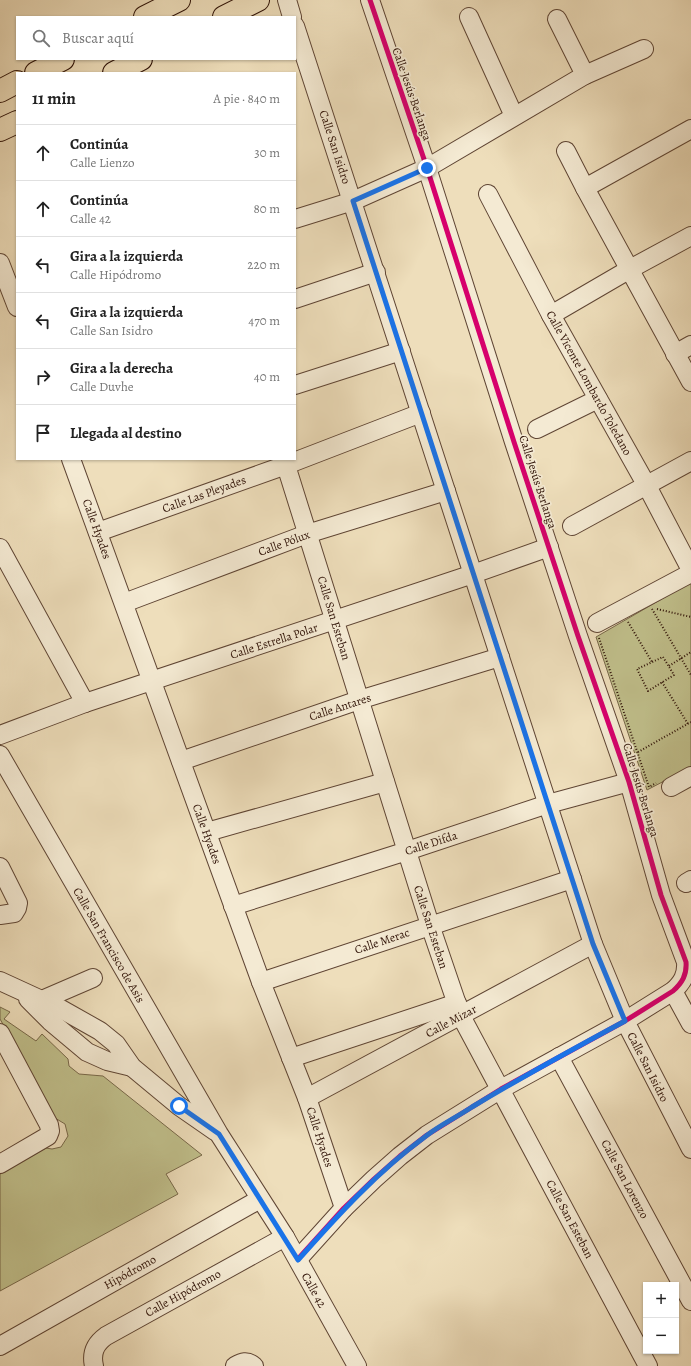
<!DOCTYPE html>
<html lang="es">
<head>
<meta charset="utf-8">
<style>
	:root { --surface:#fff; --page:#f2f2f2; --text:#222; --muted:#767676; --line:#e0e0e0 }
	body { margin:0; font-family:Alegreya,serif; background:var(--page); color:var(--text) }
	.controls { position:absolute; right:12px; bottom:12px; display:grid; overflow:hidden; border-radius:0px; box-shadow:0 1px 3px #0004 }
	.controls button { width:36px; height:36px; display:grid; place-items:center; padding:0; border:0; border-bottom:1px solid var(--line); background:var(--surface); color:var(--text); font:20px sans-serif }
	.stop { position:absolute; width:12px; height:12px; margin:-9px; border:3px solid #1a73e8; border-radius:50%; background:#fff }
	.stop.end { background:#1a73e8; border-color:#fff; box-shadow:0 1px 4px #0008 }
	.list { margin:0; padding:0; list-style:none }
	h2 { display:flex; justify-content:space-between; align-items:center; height:52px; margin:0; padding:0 16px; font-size:17px }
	h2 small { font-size:13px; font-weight:400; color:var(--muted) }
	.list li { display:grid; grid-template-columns:26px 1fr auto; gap:12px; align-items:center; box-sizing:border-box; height:56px; padding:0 16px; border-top:1px solid var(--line) }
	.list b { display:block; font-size:15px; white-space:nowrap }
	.list p { margin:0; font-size:13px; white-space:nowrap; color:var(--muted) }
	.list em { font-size:13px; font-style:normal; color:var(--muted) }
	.icon { flex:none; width:22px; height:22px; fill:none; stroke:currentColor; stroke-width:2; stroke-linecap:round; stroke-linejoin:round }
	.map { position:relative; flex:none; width:691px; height:1366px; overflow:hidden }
	.search { position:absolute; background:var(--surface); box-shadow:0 1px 3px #0004; left:16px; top:16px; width:280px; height:44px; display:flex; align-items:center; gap:10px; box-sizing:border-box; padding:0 14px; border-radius:0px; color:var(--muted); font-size:15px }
	.panel { position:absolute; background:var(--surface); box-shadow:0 1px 3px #0004; left:16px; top:72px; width:280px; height:388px; border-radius:0px }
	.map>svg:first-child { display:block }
	.green { fill:#c0bf8b; stroke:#786849 }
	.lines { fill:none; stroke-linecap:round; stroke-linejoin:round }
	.minor-casing { stroke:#5f4534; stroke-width:20 }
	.highway-casing { stroke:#2f1207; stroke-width:24 }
	.path { stroke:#2f1207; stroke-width:2; stroke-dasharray:1 2; stroke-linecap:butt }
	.minor { stroke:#f4ead3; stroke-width:18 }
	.highway { stroke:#eedebb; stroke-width:22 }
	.cycleway-casing { stroke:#f4ead3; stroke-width:8 }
	.cycleway { stroke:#d6006c; stroke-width:5 }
	.route { stroke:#1a73e8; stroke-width:5 }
	.labels { text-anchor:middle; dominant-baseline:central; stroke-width:3.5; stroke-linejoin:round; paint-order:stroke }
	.street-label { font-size:12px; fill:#2f1207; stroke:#f4ead3 }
</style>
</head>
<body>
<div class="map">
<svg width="691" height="1366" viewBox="0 0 691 1366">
	<rect width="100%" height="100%" fill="#eedebb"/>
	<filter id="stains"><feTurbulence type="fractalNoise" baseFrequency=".005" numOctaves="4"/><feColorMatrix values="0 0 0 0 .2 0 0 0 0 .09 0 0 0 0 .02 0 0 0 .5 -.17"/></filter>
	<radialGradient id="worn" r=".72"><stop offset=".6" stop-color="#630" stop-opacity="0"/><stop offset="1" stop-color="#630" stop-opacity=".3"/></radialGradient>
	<!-- green -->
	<g class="green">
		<path d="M 691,582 L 691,767 L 647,790 L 596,637 Z"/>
		<path d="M 0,1007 L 10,1012 L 4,1019 L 36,1041 L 42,1034 L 68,1059 L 69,1066 L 79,1074 L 103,1076 L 202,1155 L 166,1174 L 178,1194 L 0,1291 L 0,1174 L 46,1148 L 52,1149 L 61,1147 L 68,1136 L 65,1124 L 55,1118 L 0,1019 Z"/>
	</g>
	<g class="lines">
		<defs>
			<g id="minor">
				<path d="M 287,0 L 292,17"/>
				<path d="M 469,17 L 514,116"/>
				<path d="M 557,19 L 585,75"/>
				<path d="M 295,26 L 593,944 L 625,1021 L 691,1149"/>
				<path d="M 566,151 L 585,188 L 691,382"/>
				<path d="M 585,188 L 691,129"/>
				<path d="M 488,194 L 551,315 L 647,486 L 691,570"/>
				<path d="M 295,219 L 353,201 L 427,168 L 585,75 L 644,49"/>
				<path d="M 0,263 L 17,307"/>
				<path d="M 295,299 L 376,272"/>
				<path d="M 551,315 L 630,269 L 691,236"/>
				<path d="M 675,354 L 691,345"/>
				<path d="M 295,385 L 401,351"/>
				<path d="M 537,429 L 598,399"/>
				<path d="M 71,459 L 261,982 L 307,1098 L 344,1208"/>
				<path d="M 284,459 L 430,925 L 461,1016 L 648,1366"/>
				<path d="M 572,526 L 691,461"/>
				<path d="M 98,532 L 286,465 L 421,413"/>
				<path d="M 0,548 L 85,703"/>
				<path d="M 124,603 L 307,534 L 446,491"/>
				<path d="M 597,623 L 691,573"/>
				<path d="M 0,735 L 85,703 L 473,574 L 549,547"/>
				<path d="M 0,755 L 219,1134 L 285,1237 L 357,1366"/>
				<path d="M 181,761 L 359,700 L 500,657"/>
				<path d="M 671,787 L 691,776"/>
				<path d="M 207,832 L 385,782"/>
				<path d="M 0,867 L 18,903 L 17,908 L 14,913 L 0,915"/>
				<path d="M 686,883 L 691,880"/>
				<path d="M 233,906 L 407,851 L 548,804 L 629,782"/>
				<path d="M 0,981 L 61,1009 L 100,1031 L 116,1044 L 132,1067 L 179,1106 L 215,1131"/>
				<path d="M 261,982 L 572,879"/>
				<path d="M 673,991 L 691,1024"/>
				<path d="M 28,999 L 50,1021 L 87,1052 L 107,1061 L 132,1067"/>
				<path d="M 35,1003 L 93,978"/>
				<path d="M 0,1033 L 49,1125 L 50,1131 L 48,1136 L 0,1164"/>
				<path d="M 559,1057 L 691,1301"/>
				<path d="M 291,1058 L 457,1003"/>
				<path d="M 307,1098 L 593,944"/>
				<path d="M 298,1259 L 344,1208 L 374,1179 L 400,1156 L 427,1135 L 501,1089 L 625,1021 L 673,991 C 682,983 687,975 686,962 L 661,895 L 629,782 L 578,636 L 514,442 L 427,168 L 370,0"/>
				<path d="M 0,1346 L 260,1199"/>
				<path d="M 94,1366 C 91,1353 95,1344 106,1336 L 285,1237"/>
				<path d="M 235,1366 C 242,1362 247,1360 254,1366"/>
			</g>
			<g id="highway">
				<path d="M 145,17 L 179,0"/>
				<path d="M 224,17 L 258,0"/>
				<path d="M 36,73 L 63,59"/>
				<path d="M 114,73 L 141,59"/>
				<path d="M 0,91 L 17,82"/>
				<path d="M 0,130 L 17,122"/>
			</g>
		</defs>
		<!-- minor casing -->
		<use href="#minor" class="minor-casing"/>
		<!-- highway casing -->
		<use href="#highway" class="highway-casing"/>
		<!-- path -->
		<g class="path">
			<path d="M 652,609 L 691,675"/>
			<path d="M 657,609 L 691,617"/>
			<path d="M 628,622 L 652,662"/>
			<path d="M 599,638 L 649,787 L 656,783"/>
			<path d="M 663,657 L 674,675 L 648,691 L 637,669 Z"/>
			<path d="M 669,666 L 691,652"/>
			<path d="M 662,682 L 688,724"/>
			<path d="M 638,752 L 691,722"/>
		</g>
		<!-- minor -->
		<use href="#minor" class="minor"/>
		<!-- highway -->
		<use href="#highway" class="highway"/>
		<defs>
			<path id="cycleway" d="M 298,1259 L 344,1208 L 374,1179 L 400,1156 L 427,1135 L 501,1089 L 625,1021 L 673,991 C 682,983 687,975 686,962 L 661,895 L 629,782 L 578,636 L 514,442 L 427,168 L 370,0"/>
		</defs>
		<!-- cycleway casing -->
		<use href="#cycleway" class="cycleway-casing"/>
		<!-- cycleway -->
		<use href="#cycleway" class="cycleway"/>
	</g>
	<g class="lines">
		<!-- route -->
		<path class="route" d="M 179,1106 L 219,1134 L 298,1260 C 338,1215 377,1172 426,1136 C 440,1125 457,1117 472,1107 C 522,1077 573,1049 625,1021 L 593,944 L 353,201 L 427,168"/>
	</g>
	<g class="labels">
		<!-- street labels -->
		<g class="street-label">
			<text transform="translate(412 94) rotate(71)">Calle Jesús Berlanga</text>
			<text transform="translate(335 147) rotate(72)">Calle San Isidro</text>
			<text transform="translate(589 383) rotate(61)">Calle Vicente Lombardo Toledano</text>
			<text transform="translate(538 482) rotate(72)">Calle Jesús Berlanga</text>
			<text transform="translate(204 494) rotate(-20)">Calle Las Pleyades</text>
			<text transform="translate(97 529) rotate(70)">Calle Hyades</text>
			<text transform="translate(284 543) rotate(-20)">Calle Pólux</text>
			<text transform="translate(334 618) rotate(73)">Calle San Esteban</text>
			<text transform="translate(274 641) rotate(-18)">Calle Estrella Polar</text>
			<text transform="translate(340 707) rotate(-18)">Calle Antares</text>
			<text transform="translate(641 790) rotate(73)">Calle Jesús Berlanga</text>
			<text transform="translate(207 834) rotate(70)">Calle Hyades</text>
			<text transform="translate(431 843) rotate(-18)">Calle Difda</text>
			<text transform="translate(431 927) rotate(72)">Calle San Esteban</text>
			<text transform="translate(382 941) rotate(-19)">Calle Merac</text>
			<text transform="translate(109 945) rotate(60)">Calle San Francisco de Asis</text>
			<text transform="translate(451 1021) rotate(-28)">Calle Mizar</text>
			<text transform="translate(648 1067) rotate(63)">Calle San Isidro</text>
			<text transform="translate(320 1137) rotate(72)">Calle Hyades</text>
			<text transform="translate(625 1179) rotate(62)">Calle San Lorenzo</text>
			<text transform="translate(570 1219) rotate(62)">Calle San Esteban</text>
			<text transform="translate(130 1272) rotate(-29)">Hipódromo</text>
			<text transform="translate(314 1290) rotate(61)">Calle 42</text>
			<text transform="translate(183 1293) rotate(-29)">Calle Hipódromo</text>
		</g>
	</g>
	<rect width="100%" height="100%" filter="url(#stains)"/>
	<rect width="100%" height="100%" fill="url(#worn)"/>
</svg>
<div class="controls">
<button>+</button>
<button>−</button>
</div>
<div class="stop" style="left:179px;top:1106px"></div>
<div class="stop end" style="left:427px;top:168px"></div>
<div class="search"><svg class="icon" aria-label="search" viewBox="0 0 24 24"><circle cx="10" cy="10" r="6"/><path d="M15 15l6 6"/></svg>Buscar aquí</div>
<section class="panel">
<h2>11 min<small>A pie · 840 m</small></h2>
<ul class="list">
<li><svg class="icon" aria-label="ahead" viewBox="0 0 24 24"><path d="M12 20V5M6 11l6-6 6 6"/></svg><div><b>Continúa</b><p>Calle Lienzo</p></div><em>30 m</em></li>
<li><svg class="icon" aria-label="ahead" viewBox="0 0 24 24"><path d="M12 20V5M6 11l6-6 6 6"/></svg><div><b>Continúa</b><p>Calle 42</p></div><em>80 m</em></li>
<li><svg class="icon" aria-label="left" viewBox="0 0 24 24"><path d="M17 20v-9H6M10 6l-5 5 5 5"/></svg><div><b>Gira a la izquierda</b><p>Calle Hipódromo</p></div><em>220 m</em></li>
<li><svg class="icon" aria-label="left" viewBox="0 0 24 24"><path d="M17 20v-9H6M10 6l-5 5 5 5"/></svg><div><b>Gira a la izquierda</b><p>Calle San Isidro</p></div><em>470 m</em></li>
<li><svg class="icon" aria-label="right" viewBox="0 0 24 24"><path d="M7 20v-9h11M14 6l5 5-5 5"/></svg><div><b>Gira a la derecha</b><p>Calle Duvhe</p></div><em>40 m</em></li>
<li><svg class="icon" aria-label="arrive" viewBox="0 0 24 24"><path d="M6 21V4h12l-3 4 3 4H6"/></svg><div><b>Llegada al destino</b></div></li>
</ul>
</section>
</div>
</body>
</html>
